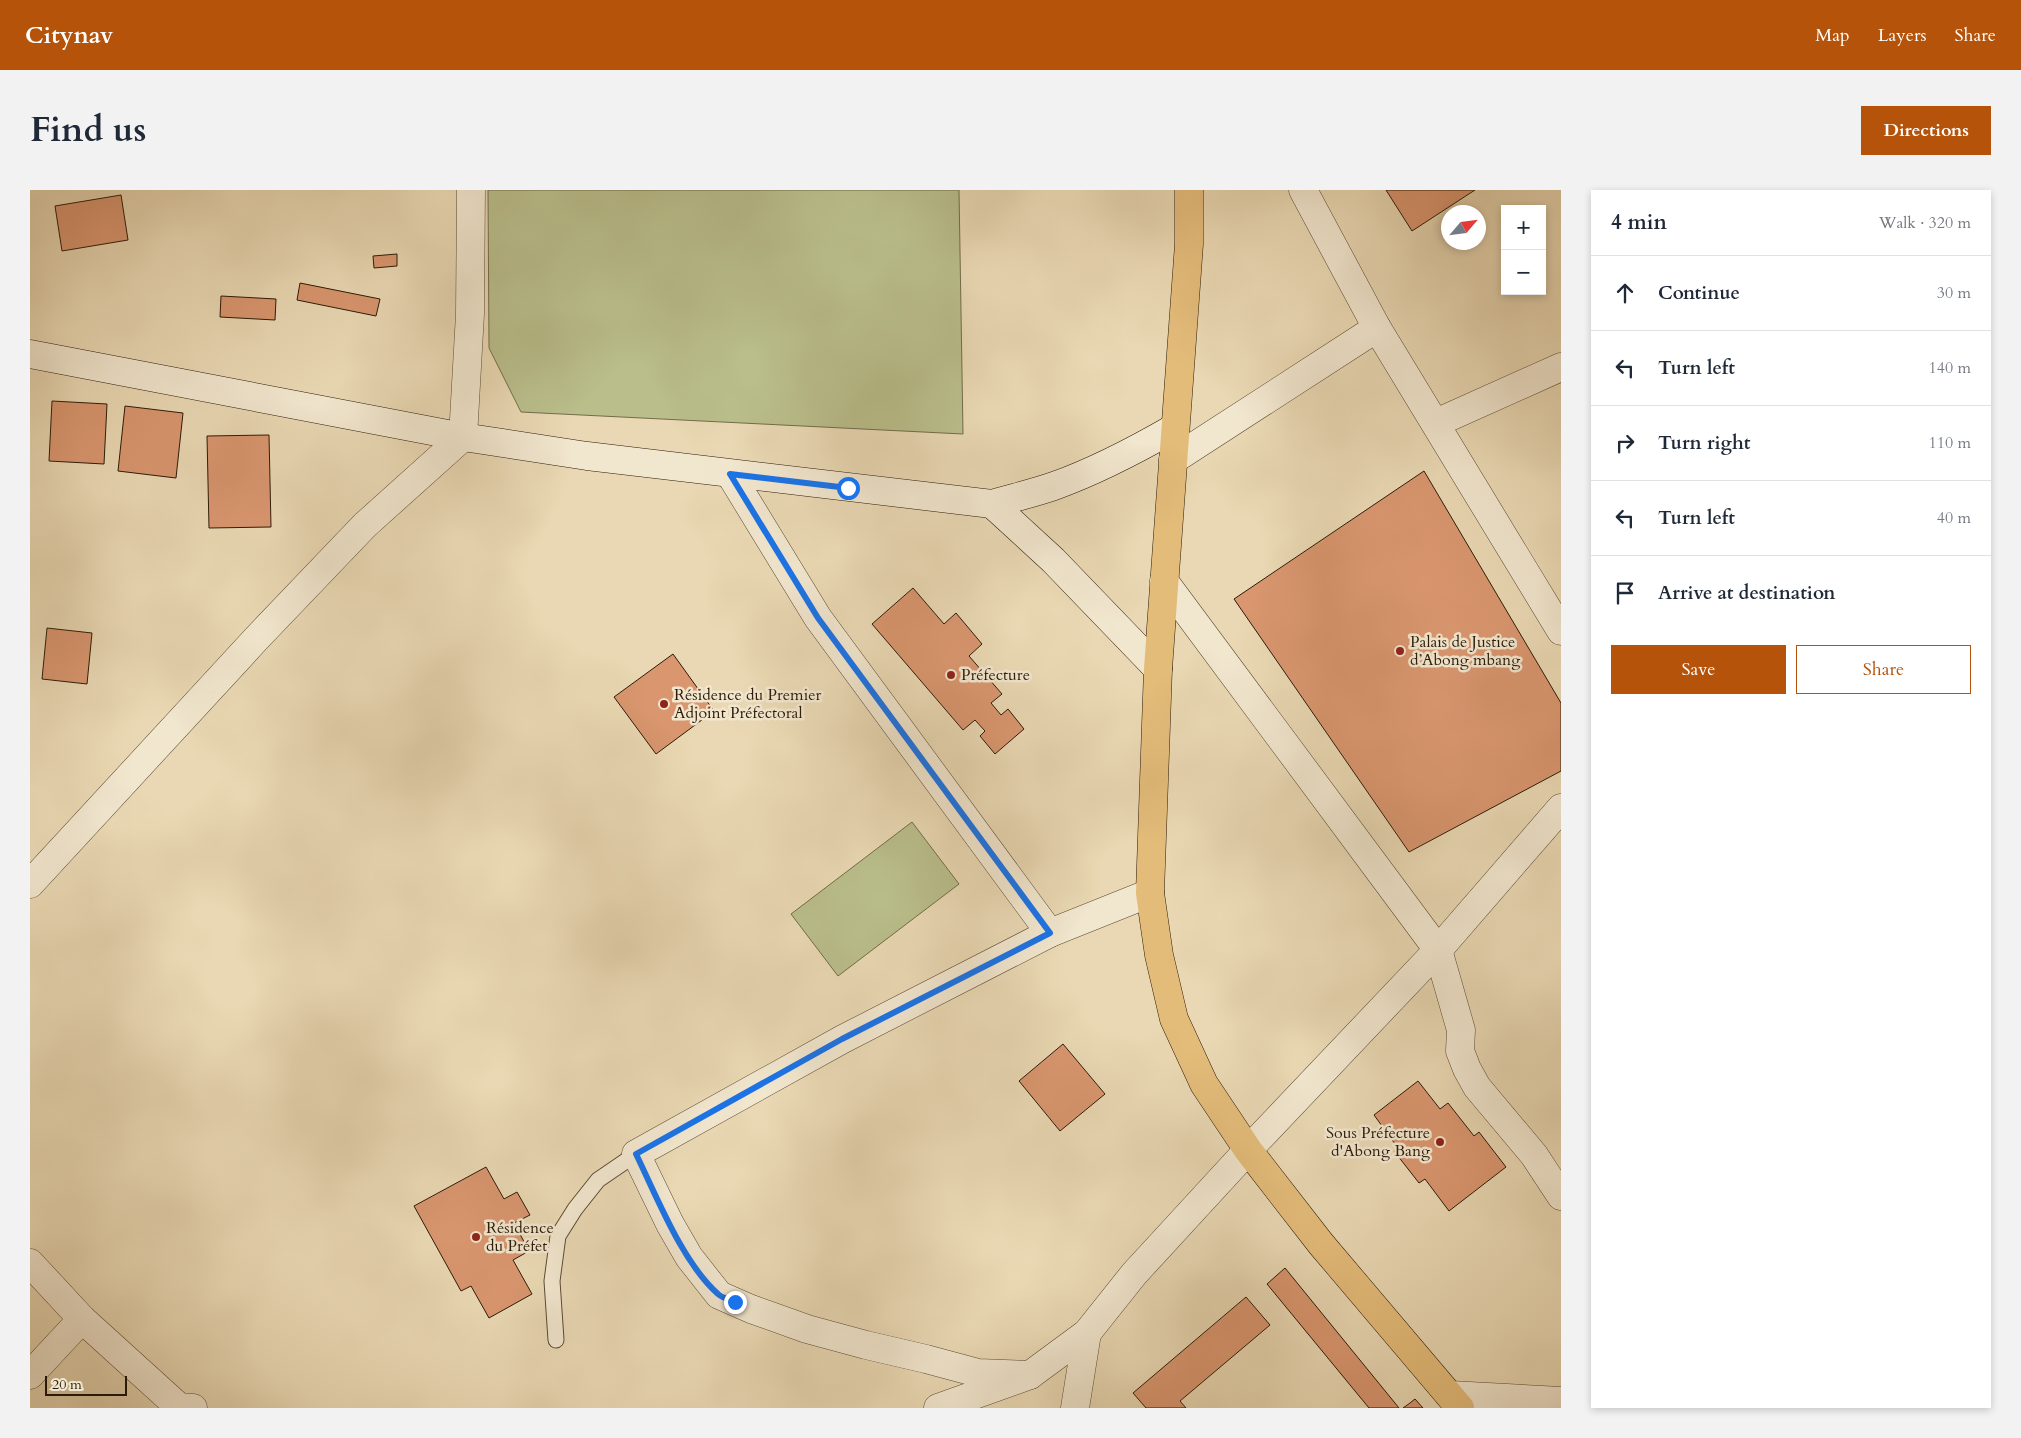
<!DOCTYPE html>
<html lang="en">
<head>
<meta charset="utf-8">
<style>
	:root { --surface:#fff; --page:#f2f2f3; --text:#1f2937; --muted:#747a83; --line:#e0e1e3; --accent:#b45309 }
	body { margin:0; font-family:Cardo,serif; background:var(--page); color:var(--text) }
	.controls { position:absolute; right:15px; top:15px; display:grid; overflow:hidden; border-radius:0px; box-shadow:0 2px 8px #0003 }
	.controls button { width:45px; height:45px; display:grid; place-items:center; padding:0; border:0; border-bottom:1px solid var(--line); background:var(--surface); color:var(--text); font:25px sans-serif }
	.compass { position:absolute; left:1411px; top:15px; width:45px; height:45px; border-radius:50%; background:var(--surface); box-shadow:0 2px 8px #0003; rotate:62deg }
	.scale { position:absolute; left:15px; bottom:12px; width:82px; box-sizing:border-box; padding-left:5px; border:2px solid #2c1b08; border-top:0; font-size:14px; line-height:18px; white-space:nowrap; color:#2c1b08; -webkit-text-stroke:4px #f1e6ce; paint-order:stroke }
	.stop { position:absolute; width:15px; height:15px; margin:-11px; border:4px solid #1a73e8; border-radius:50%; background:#fff }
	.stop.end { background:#1a73e8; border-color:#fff; box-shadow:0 1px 5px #0008 }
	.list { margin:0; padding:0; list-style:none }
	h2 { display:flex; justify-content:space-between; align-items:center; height:65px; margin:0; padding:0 20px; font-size:21px }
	h2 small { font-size:16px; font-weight:400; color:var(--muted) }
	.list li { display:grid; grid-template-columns:32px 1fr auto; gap:15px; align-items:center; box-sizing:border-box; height:75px; padding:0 20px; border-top:1px solid var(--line) }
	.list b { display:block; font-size:19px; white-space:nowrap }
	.list em { font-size:16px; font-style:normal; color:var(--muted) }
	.actions { display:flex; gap:10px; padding:15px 20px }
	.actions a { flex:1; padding:11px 0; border:1px solid var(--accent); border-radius:0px; text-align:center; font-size:18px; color:var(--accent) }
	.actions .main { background:var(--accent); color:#fff }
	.icon { flex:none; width:28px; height:28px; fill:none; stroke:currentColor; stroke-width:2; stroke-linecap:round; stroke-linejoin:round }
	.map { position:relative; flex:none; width:1531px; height:1218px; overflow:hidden; border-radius:0px }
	header { display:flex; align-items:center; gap:30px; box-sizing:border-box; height:70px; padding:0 25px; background:var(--accent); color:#fff }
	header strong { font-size:24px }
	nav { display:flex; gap:28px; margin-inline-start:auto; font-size:18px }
	.intro { display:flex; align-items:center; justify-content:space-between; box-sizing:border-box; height:120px; padding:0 30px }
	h1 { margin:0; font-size:35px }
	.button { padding:12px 22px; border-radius:0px; background:var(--accent); color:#fff; font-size:18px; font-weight:700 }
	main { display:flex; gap:30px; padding:0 30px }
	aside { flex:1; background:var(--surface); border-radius:0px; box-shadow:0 2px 8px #0003 }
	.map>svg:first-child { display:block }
	.green { fill:#b9be8b; stroke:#726c4a }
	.building { fill:#d9966f; stroke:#2c1b08 }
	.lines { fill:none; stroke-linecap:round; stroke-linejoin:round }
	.lane-casing { stroke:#5b4a33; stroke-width:17 }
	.street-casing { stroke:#5b4a33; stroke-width:29 }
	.secondary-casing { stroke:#2c1b08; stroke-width:29 }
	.highway-casing { stroke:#2c1b08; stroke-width:29 }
	.lane { stroke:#f1e6ce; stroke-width:15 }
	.street { stroke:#f1e6ce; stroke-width:28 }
	.secondary { stroke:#f1e6ce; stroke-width:28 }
	.highway { stroke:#e4bc7a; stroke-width:28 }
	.route { stroke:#1a73e8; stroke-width:6 }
	.poi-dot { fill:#8f2418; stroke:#f1e6ce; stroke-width:2 }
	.labels { text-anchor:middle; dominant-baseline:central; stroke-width:5; stroke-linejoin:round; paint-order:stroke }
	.poi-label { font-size:16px; fill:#2c1b08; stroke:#f1e6ce; text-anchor:start }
</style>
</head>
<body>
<header>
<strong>Citynav</strong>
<nav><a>Map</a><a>Layers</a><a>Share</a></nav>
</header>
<div class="intro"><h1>Find us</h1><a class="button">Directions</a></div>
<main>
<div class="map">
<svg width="1531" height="1218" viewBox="0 0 1531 1218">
	<rect width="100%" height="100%" fill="#e9d8b3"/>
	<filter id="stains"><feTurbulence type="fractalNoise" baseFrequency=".004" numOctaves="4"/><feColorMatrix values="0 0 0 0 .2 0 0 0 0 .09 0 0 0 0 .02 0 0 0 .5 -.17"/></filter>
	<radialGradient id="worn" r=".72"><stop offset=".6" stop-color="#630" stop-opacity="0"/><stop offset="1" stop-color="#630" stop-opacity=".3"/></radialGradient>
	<!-- green -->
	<g class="green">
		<path d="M 458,0 L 929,0 L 933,244 L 491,222 L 459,158 Z"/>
		<path d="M 882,632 L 929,694 L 808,786 L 761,724 Z"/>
	</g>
	<!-- building -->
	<g class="building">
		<path d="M 1356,0 L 1445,0 L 1382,41 Z"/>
		<path d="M 91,5 L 98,50 L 32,61 L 25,16 Z"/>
		<path d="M 367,64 L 367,76 L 344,78 L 343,66 Z"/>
		<path d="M 270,93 L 350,109 L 346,126 L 267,110 Z"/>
		<path d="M 191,106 L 246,109 L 245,130 L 190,127 Z"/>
		<path d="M 22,211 L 77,214 L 74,274 L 19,271 Z"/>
		<path d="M 95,216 L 153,223 L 146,288 L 88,281 Z"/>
		<path d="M 239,245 L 241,337 L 179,338 L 177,246 Z"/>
		<path d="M 1394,281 L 1531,513 L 1531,581 L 1379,662 L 1204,409 Z"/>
		<path d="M 883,398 L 914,434 L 926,423 L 952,454 L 939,466 L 972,504 L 961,513 L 971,525 L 978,519 L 994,539 L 965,564 L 950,546 L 955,541 L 945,530 L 933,540 L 842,434 Z"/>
		<path d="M 17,438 L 62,443 L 57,494 L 12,489 Z"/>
		<path d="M 643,464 L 684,521 L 626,564 L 584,507 Z"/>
		<path d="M 1033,854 L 1075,904 L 1030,941 L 989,891 Z"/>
		<path d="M 1388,891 L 1410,919 L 1418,913 L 1444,946 L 1449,942 L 1476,977 L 1419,1021 L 1395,989 L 1389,993 L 1364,961 L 1368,958 L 1344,925 Z"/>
		<path d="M 456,977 L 474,1009 L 487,1002 L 500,1025 L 484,1033 L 499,1061 L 483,1070 L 502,1104 L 459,1128 L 441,1096 L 431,1101 L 384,1016 Z"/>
		<path d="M 1255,1078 L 1369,1218 L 1339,1218 L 1237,1094 Z"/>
		<path d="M 1216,1107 L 1240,1135 L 1150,1211 L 1156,1218 L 1116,1218 L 1103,1203 Z"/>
		<path d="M 1385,1209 L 1393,1218 L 1373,1218 L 1380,1213 Z"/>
	</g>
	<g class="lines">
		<defs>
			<path id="lane" d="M 526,1150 L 522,1091 L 528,1046 L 545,1019 L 568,990 L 606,964"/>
			<g id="street">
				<path d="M 1273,0 L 1347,138 L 1531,441"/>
				<path d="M 1406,233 L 1531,177"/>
				<path d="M 1143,270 L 1347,138"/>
				<path d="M 700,284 L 788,428 L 1020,743 L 1120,703"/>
				<path d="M 1134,391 L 1408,760 L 1431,840 L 1430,861 L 1437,879 L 1447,897 L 1504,965 L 1531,1006"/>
				<path d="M 0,694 L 226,449 L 335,335 L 433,247 L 440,124 L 441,0"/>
				<path d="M 0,1073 L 52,1129 L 149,1217 L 163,1218"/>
				<path d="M 0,1185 L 52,1129"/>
				<path d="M 1000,1185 L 948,1183 L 896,1169 L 836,1155 L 777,1139 L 721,1119 L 689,1105 L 659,1067 L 640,1034 L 606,964 L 813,849 L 1020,743"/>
				<path d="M 1420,1205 L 1531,1211"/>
				<path d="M 908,1218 L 1000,1185 L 1057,1143 L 1104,1084 L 1218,960 L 1408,760 L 1531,618"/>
				<path d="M 1045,1218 L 1057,1143"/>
			</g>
			<g id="secondary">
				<path d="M 0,164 L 433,247 L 557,266 L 962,314 C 982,308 1004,303 1024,296 C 1066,281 1106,260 1144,238"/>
				<path d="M 962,314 L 1023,370 L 1128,479"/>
			</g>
			<path id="highway" d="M 1159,0 L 1159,54 L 1128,479 L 1120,703 L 1129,765 L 1144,829 L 1174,894 L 1218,960 L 1291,1054 L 1430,1218"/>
		</defs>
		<!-- lane casing -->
		<use href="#lane" class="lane-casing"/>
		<!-- street casing -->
		<use href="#street" class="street-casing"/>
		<!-- secondary casing -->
		<use href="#secondary" class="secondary-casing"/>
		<!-- highway casing -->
		<use href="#highway" class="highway-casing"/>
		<!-- lane -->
		<use href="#lane" class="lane"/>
		<!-- street -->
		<use href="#street" class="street"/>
		<!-- secondary -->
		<use href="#secondary" class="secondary"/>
		<!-- highway -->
		<use href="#highway" class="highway"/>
	</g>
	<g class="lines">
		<!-- route -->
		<path class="route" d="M 705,1112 C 699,1109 692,1108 688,1104 C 652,1072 627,1007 606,964 L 812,849 L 1020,743 L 788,428 L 700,284 L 818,298"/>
	</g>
	<!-- markers -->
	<g class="poi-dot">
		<circle cx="1370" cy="461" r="5"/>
		<circle cx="921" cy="485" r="5"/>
		<circle cx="634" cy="514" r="5"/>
		<circle cx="1410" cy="952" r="5"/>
		<circle cx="446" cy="1047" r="5"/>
	</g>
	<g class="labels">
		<!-- poi labels -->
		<g class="poi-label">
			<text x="1380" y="452">Palais de Justice<tspan x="1380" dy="18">d’Abong mbang</tspan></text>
			<text x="931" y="485">Préfecture</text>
			<text x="644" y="505">Résidence du Premier<tspan x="644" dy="18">Adjoint Préfectoral</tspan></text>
			<text x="1400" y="943" text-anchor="end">Sous Préfecture<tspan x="1400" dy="18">d'Abong Bang</tspan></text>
			<text x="456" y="1038">Résidence<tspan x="456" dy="18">du Préfet</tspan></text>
		</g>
	</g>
	<rect width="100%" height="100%" filter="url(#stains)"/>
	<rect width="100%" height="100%" fill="url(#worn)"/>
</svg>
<div class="controls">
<button>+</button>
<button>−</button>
</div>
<svg class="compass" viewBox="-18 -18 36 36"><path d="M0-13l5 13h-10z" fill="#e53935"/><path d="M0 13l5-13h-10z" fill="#747a83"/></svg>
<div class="scale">20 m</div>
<div class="stop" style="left:818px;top:298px"></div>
<div class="stop end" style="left:705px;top:1112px"></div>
</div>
<aside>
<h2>4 min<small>Walk · 320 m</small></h2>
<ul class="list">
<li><svg class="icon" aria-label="ahead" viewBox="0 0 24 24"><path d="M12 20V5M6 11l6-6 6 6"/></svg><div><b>Continue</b></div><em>30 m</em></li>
<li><svg class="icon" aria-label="left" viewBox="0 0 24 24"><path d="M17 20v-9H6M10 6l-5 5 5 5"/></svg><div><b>Turn left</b></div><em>140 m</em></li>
<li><svg class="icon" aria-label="right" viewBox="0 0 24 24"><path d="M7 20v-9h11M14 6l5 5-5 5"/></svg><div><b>Turn right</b></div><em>110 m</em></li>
<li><svg class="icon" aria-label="left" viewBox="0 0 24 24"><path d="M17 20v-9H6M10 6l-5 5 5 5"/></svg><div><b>Turn left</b></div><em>40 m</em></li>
<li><svg class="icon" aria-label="arrive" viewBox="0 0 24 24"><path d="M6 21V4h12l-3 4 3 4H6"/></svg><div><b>Arrive at destination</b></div></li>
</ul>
<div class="actions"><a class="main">Save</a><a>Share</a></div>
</aside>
</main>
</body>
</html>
